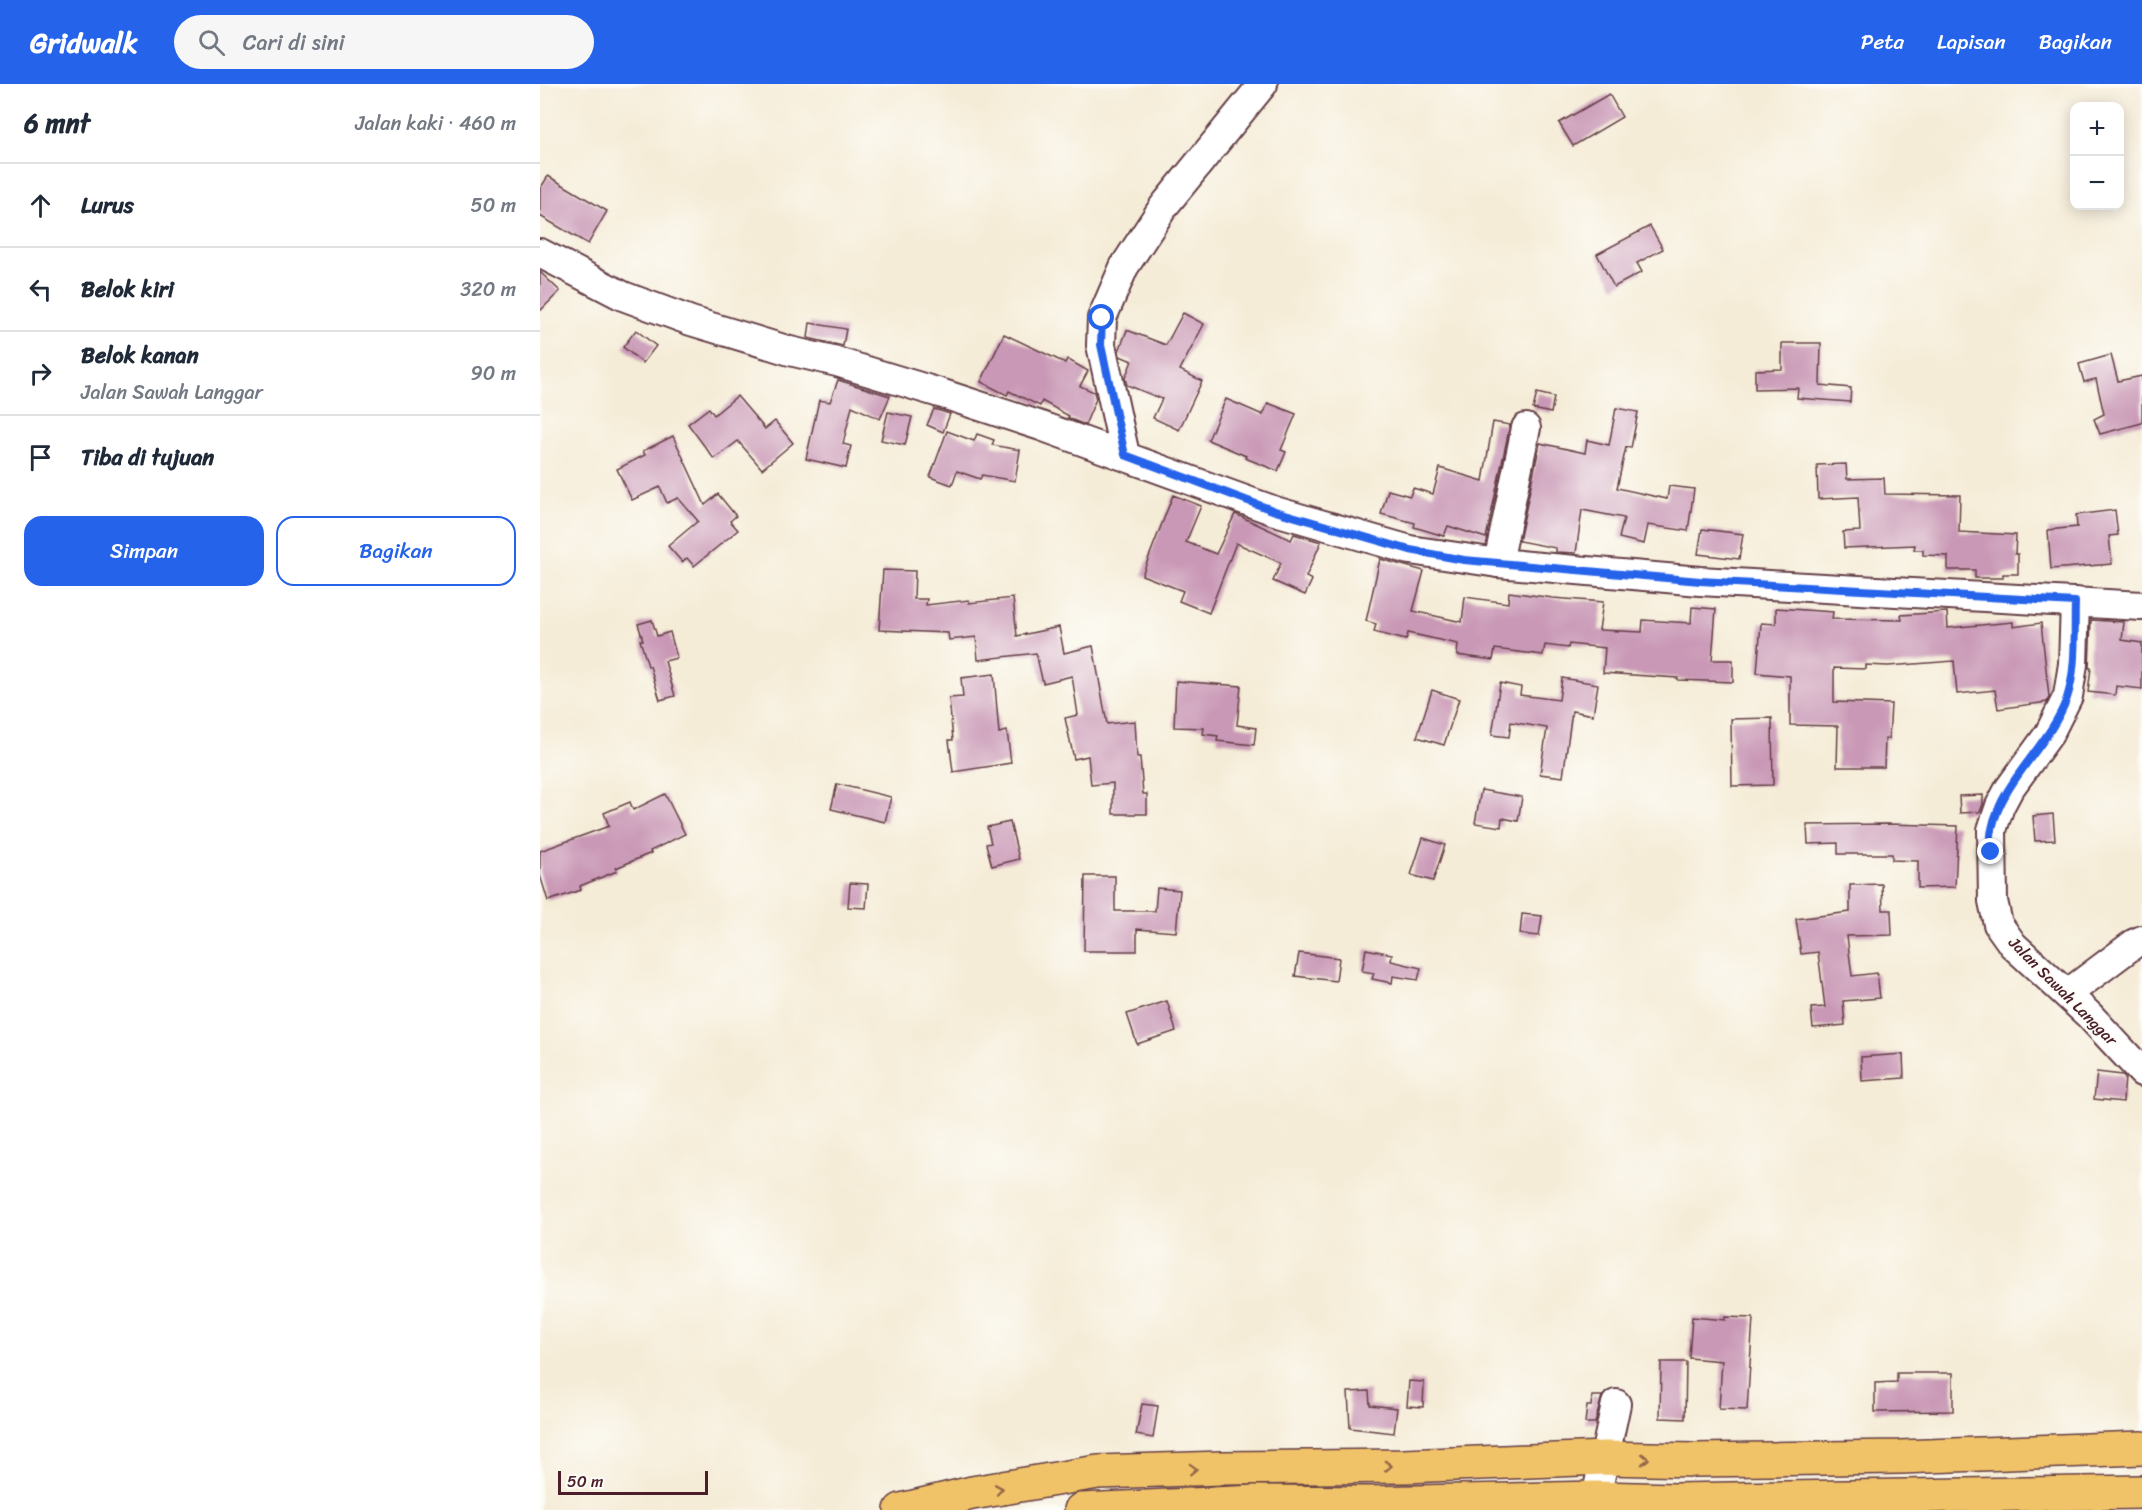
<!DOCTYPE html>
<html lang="id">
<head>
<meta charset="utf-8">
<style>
	:root { --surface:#fff; --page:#f6f6f7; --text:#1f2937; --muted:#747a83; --line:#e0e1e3; --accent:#2563eb }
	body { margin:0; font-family:Sriracha,sans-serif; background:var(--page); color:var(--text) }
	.controls { position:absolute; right:18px; top:18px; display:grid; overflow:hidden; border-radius:12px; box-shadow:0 3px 15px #0003 }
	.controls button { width:54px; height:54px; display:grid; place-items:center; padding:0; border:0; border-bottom:2px solid var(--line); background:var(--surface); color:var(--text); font:30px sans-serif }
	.scale { position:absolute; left:18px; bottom:15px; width:150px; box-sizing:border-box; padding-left:6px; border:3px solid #4a1f2b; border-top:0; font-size:16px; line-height:21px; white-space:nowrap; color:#4a1f2b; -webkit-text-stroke:4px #fdfcf7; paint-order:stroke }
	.stop { position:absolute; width:18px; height:18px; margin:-14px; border:4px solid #2563eb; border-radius:50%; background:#fff }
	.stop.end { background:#2563eb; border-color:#fff; box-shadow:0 2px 6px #0008 }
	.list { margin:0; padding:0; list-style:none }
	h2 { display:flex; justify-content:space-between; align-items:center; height:78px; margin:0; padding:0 24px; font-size:26px }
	h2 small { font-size:20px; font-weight:400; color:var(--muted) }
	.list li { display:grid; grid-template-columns:39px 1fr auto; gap:18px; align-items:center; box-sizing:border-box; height:84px; padding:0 24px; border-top:2px solid var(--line) }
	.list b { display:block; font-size:22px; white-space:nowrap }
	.list p { margin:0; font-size:20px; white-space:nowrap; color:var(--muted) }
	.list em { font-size:20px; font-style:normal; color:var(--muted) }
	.actions { display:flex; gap:12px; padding:18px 24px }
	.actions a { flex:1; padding:14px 0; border:2px solid var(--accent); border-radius:18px; text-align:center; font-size:21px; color:var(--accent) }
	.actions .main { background:var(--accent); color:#fff }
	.icon { flex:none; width:33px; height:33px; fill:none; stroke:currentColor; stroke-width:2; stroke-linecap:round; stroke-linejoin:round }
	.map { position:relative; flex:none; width:1602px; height:1426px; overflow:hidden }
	header { display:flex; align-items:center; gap:36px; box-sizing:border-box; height:84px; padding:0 30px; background:var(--accent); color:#fff }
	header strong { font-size:28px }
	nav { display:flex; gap:33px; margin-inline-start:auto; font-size:21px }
	.search { width:420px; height:54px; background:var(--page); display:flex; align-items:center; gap:15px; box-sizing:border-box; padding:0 21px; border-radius:33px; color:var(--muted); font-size:22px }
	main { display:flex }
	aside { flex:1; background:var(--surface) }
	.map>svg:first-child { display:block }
	.building { fill:#c998b6 }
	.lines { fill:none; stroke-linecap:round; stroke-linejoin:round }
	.minor-casing { stroke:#643e45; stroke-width:32 }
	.highway-casing { stroke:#643e45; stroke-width:36 }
	.minor { stroke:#fff; stroke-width:28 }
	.highway { stroke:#f1c369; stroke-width:33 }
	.oneway { stroke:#956947 }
	.route { stroke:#2563eb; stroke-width:8 }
	.labels { text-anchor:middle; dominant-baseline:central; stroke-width:4.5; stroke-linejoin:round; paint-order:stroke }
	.street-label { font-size:16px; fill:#4a1f2b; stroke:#fdfcf7 }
</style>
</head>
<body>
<header>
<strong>Gridwalk</strong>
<div class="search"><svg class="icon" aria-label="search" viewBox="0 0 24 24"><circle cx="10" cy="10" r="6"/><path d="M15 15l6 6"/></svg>Cari di sini</div>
<nav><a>Peta</a><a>Lapisan</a><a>Bagikan</a></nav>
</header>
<main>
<aside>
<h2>6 mnt<small>Jalan kaki · 460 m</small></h2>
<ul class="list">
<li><svg class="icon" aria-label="ahead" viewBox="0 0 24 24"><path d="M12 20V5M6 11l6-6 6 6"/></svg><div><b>Lurus</b></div><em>50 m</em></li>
<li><svg class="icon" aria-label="left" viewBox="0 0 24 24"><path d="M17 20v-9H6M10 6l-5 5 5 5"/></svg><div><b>Belok kiri</b></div><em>320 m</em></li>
<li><svg class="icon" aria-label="right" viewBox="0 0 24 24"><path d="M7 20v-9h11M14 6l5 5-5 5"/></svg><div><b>Belok kanan</b><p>Jalan Sawah Langgar</p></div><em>90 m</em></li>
<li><svg class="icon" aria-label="arrive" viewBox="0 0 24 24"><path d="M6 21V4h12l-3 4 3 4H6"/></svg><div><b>Tiba di tujuan</b></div></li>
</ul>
<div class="actions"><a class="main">Simpan</a><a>Bagikan</a></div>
</aside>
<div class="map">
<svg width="1602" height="1426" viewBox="0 0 1602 1426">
	<rect width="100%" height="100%" fill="#fdfcf7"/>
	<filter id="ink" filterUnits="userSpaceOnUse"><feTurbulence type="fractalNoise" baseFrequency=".0167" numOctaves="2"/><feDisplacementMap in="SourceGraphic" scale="12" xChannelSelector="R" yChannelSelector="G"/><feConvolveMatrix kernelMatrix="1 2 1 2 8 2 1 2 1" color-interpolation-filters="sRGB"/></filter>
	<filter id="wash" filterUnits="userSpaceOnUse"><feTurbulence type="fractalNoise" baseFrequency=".008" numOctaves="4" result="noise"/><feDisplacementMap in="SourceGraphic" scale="24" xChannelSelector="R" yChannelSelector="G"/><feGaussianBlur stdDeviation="1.35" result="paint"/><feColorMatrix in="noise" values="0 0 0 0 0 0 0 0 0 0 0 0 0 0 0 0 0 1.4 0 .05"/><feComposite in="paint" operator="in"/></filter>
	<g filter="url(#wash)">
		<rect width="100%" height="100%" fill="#f5ecd7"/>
		<g id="blocks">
			<!-- building -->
			<g class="building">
				<path d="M 1069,10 L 1082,33 L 1033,62 L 1019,39 Z"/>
				<path d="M 8,92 L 67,127 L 48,160 L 0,132 L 0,105 Z"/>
				<path d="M 1110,142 L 1123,165 L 1097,179 L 1102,188 L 1074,203 L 1057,170 Z"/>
				<path d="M 0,188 L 20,207 L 0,227 Z"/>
				<path d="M 643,229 L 664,240 L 640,286 L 662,297 L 639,346 L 613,334 L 622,315 L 587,301 L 585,294 L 592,277 L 580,272 L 579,267 L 587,246 L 626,261 Z"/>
				<path d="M 270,239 L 306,245 L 303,262 L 268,254 Z"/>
				<path d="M 96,246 L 116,262 L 103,279 L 83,263 Z"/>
				<path d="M 464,250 L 525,279 L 527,275 L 548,287 L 540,302 L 554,308 L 556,315 L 545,341 L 528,334 L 529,332 L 502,317 L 500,322 L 469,307 L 467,311 L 441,298 Z"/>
				<path d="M 1242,259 L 1281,259 L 1280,301 L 1311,304 L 1310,318 L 1257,314 L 1258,304 L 1215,305 L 1215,286 L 1242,285 Z"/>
				<path d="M 1571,271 L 1578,297 L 1602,292 L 1602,339 L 1560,350 L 1554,335 L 1564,330 L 1556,295 L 1544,298 L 1539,280 Z"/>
				<path d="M 298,296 L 350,312 L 340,335 L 312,322 L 303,360 L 311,362 L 306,384 L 266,375 L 279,316 L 290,318 Z"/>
				<path d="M 997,309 L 1014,313 L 1011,329 L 993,325 Z"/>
				<path d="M 197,312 L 225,345 L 235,337 L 253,359 L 222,385 L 198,357 L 174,375 L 148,340 L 169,324 L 174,331 Z"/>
				<path d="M 686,315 L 723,331 L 728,319 L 756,330 L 741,366 L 746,368 L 738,387 L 705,374 L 706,372 L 668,356 Z"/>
				<path d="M 1076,324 L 1098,328 L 1091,364 L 1086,363 L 1077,404 L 1127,415 L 1129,402 L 1154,405 L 1148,447 L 1108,441 L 1104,460 L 1079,454 L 1084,434 L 1042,426 L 1036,469 L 1016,468 L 1016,464 L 979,457 L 1000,359 L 1045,369 L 1047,356 L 1069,361 Z"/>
				<path d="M 394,325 L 410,330 L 403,348 L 387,341 Z"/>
				<path d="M 348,328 L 372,333 L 365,361 L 341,356 Z"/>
				<path d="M 953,338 L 970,341 L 946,454 L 908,442 L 904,452 L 874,443 L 875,439 L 841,430 L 848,406 L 870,412 L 873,404 L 893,410 L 900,384 L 943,397 Z"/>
				<path d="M 407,347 L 434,357 L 437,350 L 454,356 L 452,361 L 480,366 L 475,397 L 442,391 L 440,395 L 417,387 L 412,401 L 390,393 Z"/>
				<path d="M 133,352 L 165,421 L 178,410 L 196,432 L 190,437 L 198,446 L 154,482 L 147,474 L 142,478 L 128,462 L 158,437 L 138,414 L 127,419 L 120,403 L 92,416 L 77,385 L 105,371 L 103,367 Z"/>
				<path d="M 1306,380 L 1307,395 L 1344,394 L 1345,410 L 1420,411 L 1419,448 L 1476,451 L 1475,470 L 1478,470 L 1478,490 L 1463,490 L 1463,494 L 1435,494 L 1435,486 L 1408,486 L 1408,472 L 1383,471 L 1383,466 L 1374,466 L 1375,461 L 1304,464 L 1303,448 L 1320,447 L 1318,413 L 1278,415 L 1277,381 Z"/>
				<path d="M 633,411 L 661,422 L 646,458 L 676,470 L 695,430 L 751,456 L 754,450 L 781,458 L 766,493 L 772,496 L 765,511 L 733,497 L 741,479 L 696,459 L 669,529 L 639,517 L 643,507 L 602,491 Z"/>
				<path d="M 1575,426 L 1578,451 L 1569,452 L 1572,480 L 1511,485 L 1508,446 L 1537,443 L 1536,431 Z"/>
				<path d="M 1162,445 L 1203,450 L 1199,475 L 1158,470 Z"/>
				<path d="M 840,475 L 884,487 L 873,527 L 922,538 L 925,513 L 968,519 L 969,508 L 1013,514 L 1063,518 L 1059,546 L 1102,548 L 1103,536 L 1151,539 L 1152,523 L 1176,525 L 1172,576 L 1193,576 L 1193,598 L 1138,596 L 1138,594 L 1063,589 L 1065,564 L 1029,560 L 1028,564 L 1005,561 L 1003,571 L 955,565 L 953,576 L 917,571 L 918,560 L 868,549 L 866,556 L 834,548 L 836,540 L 826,537 Z"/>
				<path d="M 343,486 L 375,487 L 374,515 L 387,515 L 386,521 L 429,516 L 429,519 L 473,514 L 477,552 L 519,543 L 524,569 L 553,562 L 567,640 L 595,637 L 597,673 L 600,673 L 603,710 L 607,710 L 607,730 L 573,730 L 573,699 L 551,701 L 548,672 L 534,675 L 525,634 L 538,631 L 532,592 L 503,599 L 496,569 L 438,576 L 436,553 L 409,556 L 408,549 L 339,546 Z"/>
				<path d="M 1236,524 L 1293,528 L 1292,535 L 1362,536 L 1361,531 L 1407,528 L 1408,544 L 1473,538 L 1473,543 L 1501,539 L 1509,613 L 1507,618 L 1458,625 L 1455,606 L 1417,610 L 1414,577 L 1348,582 L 1326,581 L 1326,585 L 1294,584 L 1294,618 L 1351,620 L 1349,655 L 1345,655 L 1344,683 L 1297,683 L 1298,642 L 1250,641 L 1250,592 L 1217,589 L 1221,539 L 1236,540 Z"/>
				<path d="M 112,536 L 117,552 L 130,548 L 137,574 L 125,577 L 135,612 L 120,616 L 110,582 L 108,582 L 100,556 L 103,556 L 98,540 Z"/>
				<path d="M 1551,536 L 1584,538 L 1582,556 L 1602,559 L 1602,605 L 1576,602 L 1575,611 L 1548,608 L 1551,584 L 1549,584 Z"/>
				<path d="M 454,590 L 459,649 L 467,647 L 471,679 L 413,688 L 409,656 L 413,656 L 409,614 L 423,613 L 421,594 Z"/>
				<path d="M 1022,594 L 1058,600 L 1053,631 L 1032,627 L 1023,693 L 1000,690 L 1007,644 L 971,638 L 969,653 L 952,651 L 960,599 L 981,603 L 980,611 L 1019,616 Z"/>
				<path d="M 636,597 L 701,602 L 697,641 L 716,644 L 714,661 L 677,657 L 678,652 L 663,650 L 664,644 L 634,643 Z"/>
				<path d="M 892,606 L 919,615 L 904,661 L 877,653 Z"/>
				<path d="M 1232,634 L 1233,701 L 1192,702 L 1191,635 Z"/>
				<path d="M 297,700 L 351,713 L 345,738 L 291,725 Z"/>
				<path d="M 941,706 L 982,713 L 978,737 L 962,734 L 961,743 L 935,739 Z"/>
				<path d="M 125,710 L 145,750 L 110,767 L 111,769 L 76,784 L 77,787 L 40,802 L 41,806 L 8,817 L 0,791 L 0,767 L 69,742 L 64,729 L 90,718 L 93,726 Z"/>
				<path d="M 1443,711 L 1443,720 L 1440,728 L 1420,729 L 1419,712 Z"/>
				<path d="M 1513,730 L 1515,756 L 1495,757 L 1493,732 Z"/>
				<path d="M 470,738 L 479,775 L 452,782 L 446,760 L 451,759 L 447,743 Z"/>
				<path d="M 1348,740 L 1418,742 L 1415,803 L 1378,804 L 1378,777 L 1352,776 L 1352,770 L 1298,770 L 1298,759 L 1268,760 L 1267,741 Z"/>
				<path d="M 883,754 L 905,761 L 893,797 L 871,791 Z"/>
				<path d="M 545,792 L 575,792 L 575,827 L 615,827 L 617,804 L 640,806 L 636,848 L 597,845 L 597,867 L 544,867 Z"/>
				<path d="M 310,799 L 328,800 L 326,824 L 308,823 Z"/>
				<path d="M 1342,800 L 1343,826 L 1351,826 L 1352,851 L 1307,852 L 1312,892 L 1337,889 L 1340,914 L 1303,917 L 1305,941 L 1273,944 L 1271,924 L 1285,923 L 1278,868 L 1261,870 L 1256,835 L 1310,828 L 1310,801 Z"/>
				<path d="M 982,830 L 1002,832 L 999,852 L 980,850 Z"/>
				<path d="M 826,865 L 852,870 L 851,877 L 881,884 L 878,896 L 853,892 L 852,899 L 832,895 L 834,889 L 822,887 Z"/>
				<path d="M 759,869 L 799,874 L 796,897 L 755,892 Z"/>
				<path d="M 627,917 L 636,947 L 597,960 L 587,930 Z"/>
				<path d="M 1363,970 L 1364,994 L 1322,997 L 1321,973 Z"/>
				<path d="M 1557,988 L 1582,991 L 1585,994 L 1583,1018 L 1554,1015 Z"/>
				<path d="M 1152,1233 L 1185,1236 L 1185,1233 L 1213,1234 L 1207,1326 L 1179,1325 L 1182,1277 L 1149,1274 Z"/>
				<path d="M 1121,1278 L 1146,1278 L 1145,1335 L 1120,1334 Z"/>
				<path d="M 1357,1289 L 1413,1289 L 1413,1327 L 1335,1328 L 1335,1299 L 1357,1298 Z"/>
				<path d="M 869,1297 L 884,1298 L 883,1323 L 867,1322 Z"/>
				<path d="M 829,1307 L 830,1321 L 857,1324 L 854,1349 L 810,1344 L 808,1308 Z"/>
				<path d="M 1052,1312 L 1062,1312 L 1055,1339 L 1045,1339 L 1047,1322 L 1051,1322 Z"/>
				<path d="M 602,1320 L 618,1322 L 613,1354 L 596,1351 Z"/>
			</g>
		</g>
	</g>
	<g filter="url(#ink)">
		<use href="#blocks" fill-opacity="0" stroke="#643e45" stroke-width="1.5"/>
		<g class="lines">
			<defs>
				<g id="minor">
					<path d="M 0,169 L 83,212 L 151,237 L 250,267 L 297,278 L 403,310 L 501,342 L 735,427 L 870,466 L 958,479 L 1160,497 L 1602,522"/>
					<path d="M 585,371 L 561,261 L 562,234 L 584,183 L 624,122 L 723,0"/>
					<path d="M 958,479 L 986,344"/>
					<path d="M 1535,518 L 1533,580 L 1528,612 L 1509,650 L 1469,705 L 1460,722 L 1452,746 L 1453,817 L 1458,840 L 1473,861 L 1549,931 L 1602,988"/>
					<path d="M 1527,910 L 1595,859 L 1602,856"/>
					<path d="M 1056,1414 L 1076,1320"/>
				</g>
				<g id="highway">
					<path d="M 361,1426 L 432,1409 L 558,1388 L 682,1384 L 864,1382 L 1065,1374 L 1153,1376 L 1360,1373 L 1602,1364"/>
					<path d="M 541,1426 L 717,1418 L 828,1419 L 1056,1414 L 1136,1416 L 1602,1408"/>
				</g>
			</defs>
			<!-- minor casing -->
			<use href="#minor" class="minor-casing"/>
			<!-- highway casing -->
			<use href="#highway" class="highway-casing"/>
			<!-- minor -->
			<use href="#minor" class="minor"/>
			<!-- highway -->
			<use href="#highway" class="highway"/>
		</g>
		<!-- one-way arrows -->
		<defs><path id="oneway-chevron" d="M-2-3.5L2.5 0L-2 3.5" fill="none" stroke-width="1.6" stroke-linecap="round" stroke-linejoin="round" transform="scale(1.5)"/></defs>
		<g class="oneway">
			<use href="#oneway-chevron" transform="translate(1105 1375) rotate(1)"/>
			<use href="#oneway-chevron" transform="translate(848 1382) rotate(-1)"/>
			<use href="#oneway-chevron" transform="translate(653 1385) rotate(-2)"/>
			<use href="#oneway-chevron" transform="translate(459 1405) rotate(-10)"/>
		</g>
	</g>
	<g class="lines" filter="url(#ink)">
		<!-- route -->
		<path class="route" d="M 562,234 L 561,261 L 585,371 L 735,427 L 870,466 L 924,476 L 1160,497 L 1535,518 C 1534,548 1537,584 1527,614 C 1510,661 1462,696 1452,745 C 1450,752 1451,761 1451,768"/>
	</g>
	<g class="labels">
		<!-- street labels -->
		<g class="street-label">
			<text transform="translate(1523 907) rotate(45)">Jalan Sawah Langgar</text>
		</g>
	</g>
</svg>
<div class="controls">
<button>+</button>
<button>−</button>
</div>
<div class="scale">50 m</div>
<div class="stop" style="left:562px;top:234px"></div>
<div class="stop end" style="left:1451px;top:768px"></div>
</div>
</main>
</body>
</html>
